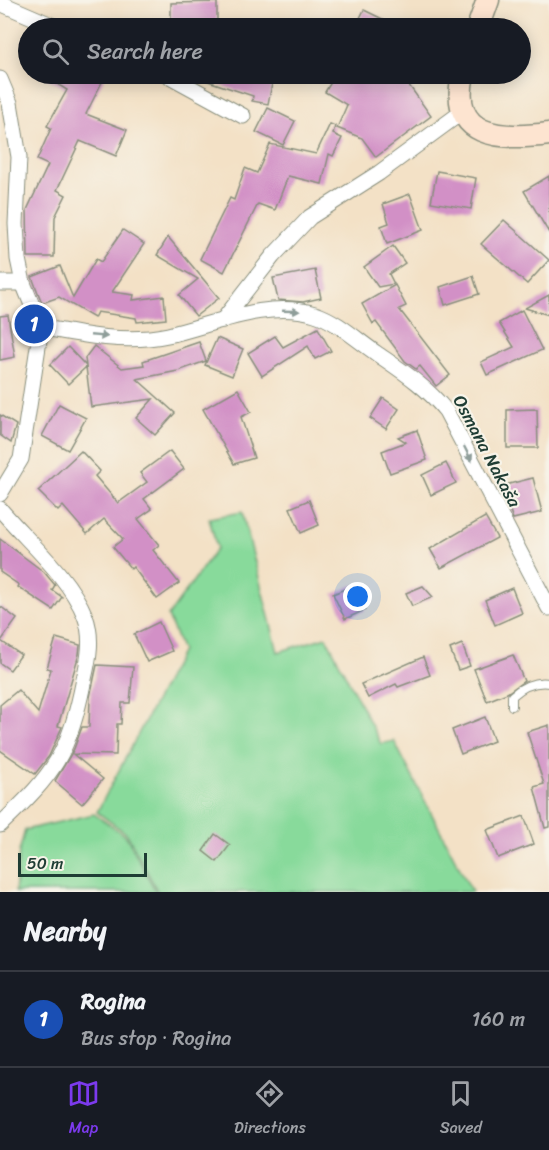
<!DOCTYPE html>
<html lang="en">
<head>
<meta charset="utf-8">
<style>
	:root { --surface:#171b24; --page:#20242c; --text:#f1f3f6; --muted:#9ea1a6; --line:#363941; --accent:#7c3aed }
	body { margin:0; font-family:Sriracha,sans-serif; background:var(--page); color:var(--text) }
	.scale { position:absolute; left:18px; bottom:15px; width:129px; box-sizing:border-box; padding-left:6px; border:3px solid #1f3d34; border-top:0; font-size:16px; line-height:21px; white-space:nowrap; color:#1f3d34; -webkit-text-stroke:4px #f7f3e8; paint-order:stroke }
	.you { position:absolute; left:358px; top:597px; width:21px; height:21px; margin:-15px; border:4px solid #fff; border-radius:50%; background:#1a73e8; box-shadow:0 0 0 9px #1a73e833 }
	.badge { display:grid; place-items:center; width:39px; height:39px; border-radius:50%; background:var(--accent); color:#fff; font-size:20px; font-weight:700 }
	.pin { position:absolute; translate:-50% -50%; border:3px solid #fff; box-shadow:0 2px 6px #0006 }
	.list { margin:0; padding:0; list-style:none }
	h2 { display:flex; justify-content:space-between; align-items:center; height:78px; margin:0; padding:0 24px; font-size:26px }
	h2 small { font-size:20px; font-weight:400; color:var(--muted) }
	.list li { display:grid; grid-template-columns:39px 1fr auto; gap:18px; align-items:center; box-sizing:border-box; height:96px; padding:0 24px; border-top:2px solid var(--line) }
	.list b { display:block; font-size:22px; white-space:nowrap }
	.list p { margin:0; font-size:20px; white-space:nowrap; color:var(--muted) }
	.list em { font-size:20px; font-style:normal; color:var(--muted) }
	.icon { flex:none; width:33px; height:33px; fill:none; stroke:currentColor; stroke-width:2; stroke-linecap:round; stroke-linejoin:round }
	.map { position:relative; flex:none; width:549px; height:892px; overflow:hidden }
	.search { position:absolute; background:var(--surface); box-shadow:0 3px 15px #0003; left:18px; right:18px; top:18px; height:66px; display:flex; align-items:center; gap:15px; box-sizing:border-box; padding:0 21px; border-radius:33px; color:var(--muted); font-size:22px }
	.sheet { height:174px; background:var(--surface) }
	nav { display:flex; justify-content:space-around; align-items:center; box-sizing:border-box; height:84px; border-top:2px solid var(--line); background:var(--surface); font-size:16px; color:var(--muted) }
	nav a { display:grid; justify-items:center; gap:3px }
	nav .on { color:var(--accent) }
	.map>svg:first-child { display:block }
	.green { fill:#88da9b; stroke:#548c68; stroke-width:1.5 }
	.building { fill:#d290c6 }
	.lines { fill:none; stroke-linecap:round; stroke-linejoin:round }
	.lane-casing { stroke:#898f7d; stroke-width:10 }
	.street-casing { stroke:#898f7d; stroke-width:17 }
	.secondary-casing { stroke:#898f7d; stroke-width:25 }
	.lane { stroke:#fff; stroke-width:8 }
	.street { stroke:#fff; stroke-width:15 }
	.secondary { stroke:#fde4d0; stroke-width:22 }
	.oneway { fill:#8f9e9a }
	.labels { text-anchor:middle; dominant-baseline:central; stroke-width:4.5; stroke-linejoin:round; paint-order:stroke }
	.street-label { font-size:18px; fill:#1f3d34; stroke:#f7f3e8 }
</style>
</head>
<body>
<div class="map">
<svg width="549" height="892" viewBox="0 0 549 892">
	<rect width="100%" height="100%" fill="#f7f3e8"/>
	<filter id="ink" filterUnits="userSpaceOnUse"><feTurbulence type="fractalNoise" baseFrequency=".0167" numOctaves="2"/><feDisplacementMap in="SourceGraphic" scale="12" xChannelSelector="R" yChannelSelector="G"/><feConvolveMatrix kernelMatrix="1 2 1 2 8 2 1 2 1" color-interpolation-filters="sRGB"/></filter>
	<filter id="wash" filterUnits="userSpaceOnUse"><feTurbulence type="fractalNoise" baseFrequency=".008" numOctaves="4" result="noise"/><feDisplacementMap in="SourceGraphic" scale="24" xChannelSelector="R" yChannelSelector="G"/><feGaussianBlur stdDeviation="1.35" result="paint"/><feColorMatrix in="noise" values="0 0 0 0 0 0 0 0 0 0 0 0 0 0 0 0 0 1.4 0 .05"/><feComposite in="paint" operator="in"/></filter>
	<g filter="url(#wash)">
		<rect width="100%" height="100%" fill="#f3e1c6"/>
		<!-- green -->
		<g class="green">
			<path d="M 242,512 L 278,652 L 326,637 L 381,744 L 394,741 L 472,892 L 158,892 L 127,834 L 97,812 L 182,651 L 168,616 L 217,548 L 209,518 Z"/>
			<path d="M 94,814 L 126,836 L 156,892 L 15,892 L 19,852 L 25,830 Z"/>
		</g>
		<g id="blocks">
			<!-- building -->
			<g class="building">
				<path d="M 217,2 L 217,28 L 171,28 L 171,3 Z"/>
				<path d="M 364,10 L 401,28 L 355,28 Z"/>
				<path d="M 41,74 L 106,74 L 86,114 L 127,130 L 116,156 L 80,141 L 57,190 L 66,195 L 55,217 L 54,257 L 28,257 L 27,210 L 48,165 L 37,160 L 51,128 L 47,126 L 67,90 Z"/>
				<path d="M 194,74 L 246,74 L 273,79 L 268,104 L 252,101 L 253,96 L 193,76 Z"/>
				<path d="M 336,74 L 401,74 L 431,116 L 376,157 L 362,138 L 337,128 L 347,105 L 325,92 Z"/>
				<path d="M 268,108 L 295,121 L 283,145 L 256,132 Z"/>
				<path d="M 330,124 L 335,126 L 333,134 L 342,138 L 333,156 L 329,154 L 322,184 L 288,176 L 275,210 L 258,204 L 224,272 L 200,259 L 230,198 L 234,200 L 245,168 L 257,173 L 270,144 L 316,154 Z"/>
				<path d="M 437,171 L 476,178 L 471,209 L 431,202 Z"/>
				<path d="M 549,176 L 549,233 L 524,191 Z"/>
				<path d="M 410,194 L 423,230 L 387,244 L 381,226 L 389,223 L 383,204 Z"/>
				<path d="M 504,220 L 549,260 L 527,284 L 481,244 Z"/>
				<path d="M 123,230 L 144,244 L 112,292 L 134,295 L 133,300 L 164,296 L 166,319 L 137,322 L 136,318 L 97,312 L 94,318 L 59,297 L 42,303 L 32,277 L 60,266 L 73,298 L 96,259 L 101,262 Z"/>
				<path d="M 168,237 L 219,298 L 196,316 L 179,295 L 198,279 L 157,255 Z"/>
				<path d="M 393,246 L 405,263 L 389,274 L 394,284 L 378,287 L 364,267 Z"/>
				<path d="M 315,270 L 321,298 L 303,302 L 278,300 L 273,278 Z"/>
				<path d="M 473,276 L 479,294 L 445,305 L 440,287 Z"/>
				<path d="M 395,285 L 406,306 L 399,309 L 450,375 L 436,386 L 420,366 L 416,369 L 405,361 L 376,322 L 373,324 L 362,304 Z"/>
				<path d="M 549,295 L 549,315 L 525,308 Z"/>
				<path d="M 522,310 L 542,350 L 487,375 L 481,362 L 514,347 L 499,323 Z"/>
				<path d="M 8,315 L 15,357 L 0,360 L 0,316 Z"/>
				<path d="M 318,328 L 331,351 L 315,359 L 308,346 L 262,376 L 248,353 L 275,336 L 283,347 Z"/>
				<path d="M 217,338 L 243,349 L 232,376 L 205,365 Z"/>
				<path d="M 199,342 L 206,361 L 178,371 L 137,379 L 175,413 L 155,435 L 136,418 L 153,399 L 91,407 L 86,367 L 68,384 L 50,365 L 68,347 L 86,366 L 85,358 L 94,346 L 122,368 L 144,365 L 143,361 Z"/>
				<path d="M 238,389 L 251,412 L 241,417 L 254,458 L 234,464 L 203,409 Z"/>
				<path d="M 383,398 L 399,409 L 386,429 L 370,418 Z"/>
				<path d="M 59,404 L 86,418 L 68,450 L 42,436 Z"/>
				<path d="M 537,409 L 538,448 L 507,448 L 507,410 Z"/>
				<path d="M 0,415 L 16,425 L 11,443 L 0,435 Z"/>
				<path d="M 417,430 L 427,460 L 390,473 L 382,451 L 406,442 L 398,437 Z"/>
				<path d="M 81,451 L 100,471 L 95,476 L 118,503 L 147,482 L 140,473 L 170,451 L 184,469 L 144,499 L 152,509 L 138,519 L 159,545 L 153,550 L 179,583 L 157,599 L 133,567 L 131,569 L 113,547 L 123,539 L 104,519 L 87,534 L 63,506 L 58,511 L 38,491 Z"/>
				<path d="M 446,463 L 456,483 L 431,495 L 422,475 Z"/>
				<path d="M 533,478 L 542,512 L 513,519 L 501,486 Z"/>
				<path d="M 309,500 L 319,525 L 301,533 L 290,508 Z"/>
				<path d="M 485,517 L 497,538 L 441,568 L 430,549 Z"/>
				<path d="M 0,539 L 44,572 L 55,585 L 52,590 L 62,597 L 53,610 L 18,587 L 19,585 L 0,572 Z"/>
				<path d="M 354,585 L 365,610 L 345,619 L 333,594 Z"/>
				<path d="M 423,586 L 433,597 L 412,606 L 406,593 Z"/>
				<path d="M 512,588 L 522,613 L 495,625 L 485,600 Z"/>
				<path d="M 0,606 L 17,619 L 1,641 L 21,655 L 10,670 L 0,663 Z"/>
				<path d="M 159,622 L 172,651 L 147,662 L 134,634 Z"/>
				<path d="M 56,638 L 80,645 L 79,654 L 58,726 L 62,727 L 49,756 L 35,774 L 0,750 L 0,705 L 18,690 L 38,713 L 51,669 L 47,668 Z"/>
				<path d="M 462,644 L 470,666 L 458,670 L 450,649 Z"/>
				<path d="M 513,655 L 524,681 L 507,693 L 487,701 L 474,669 Z"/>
				<path d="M 423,657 L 430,675 L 398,687 L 396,684 L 368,698 L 361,684 Z"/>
				<path d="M 97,665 L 133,667 L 130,703 L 122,703 L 121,724 L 117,724 L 116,755 L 73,754 L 103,779 L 82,804 L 55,781 L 74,749 L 82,727 L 89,727 L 90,697 Z"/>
				<path d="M 485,717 L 494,741 L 461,754 L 452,730 Z"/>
				<path d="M 549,725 L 549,827 L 545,828 L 534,787 L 544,784 L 527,732 Z"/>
				<path d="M 524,816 L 534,844 L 498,858 L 487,830 Z"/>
				<path d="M 215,834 L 230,845 L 217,862 L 203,851 Z"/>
			</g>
		</g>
	</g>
	<g filter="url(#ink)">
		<use href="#blocks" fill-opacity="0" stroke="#898f7d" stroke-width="1.5"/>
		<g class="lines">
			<defs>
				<path id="lane" d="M 512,706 L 512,696 C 522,687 535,681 549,683"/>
				<g id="street">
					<path d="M 0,3 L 58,28"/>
					<path d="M 166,74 L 243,116"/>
					<path d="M 0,79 L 10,103 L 19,157 L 16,224 L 18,259 L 23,283 L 41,327 L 21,459 L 0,494"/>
					<path d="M 0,283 L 23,283"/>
					<path d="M 223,320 L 273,256 L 310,217 L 379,173 L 462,112"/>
					<path d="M 41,327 C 82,335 126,344 168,335 C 213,325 267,299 315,314 C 337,321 357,340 376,353 C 402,371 426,386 446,411 L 549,608"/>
					<path d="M 0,509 C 28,542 69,576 85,616 C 93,637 89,658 84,679 C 69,754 55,773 0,825"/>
				</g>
				<g id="secondary">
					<path d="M 478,28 L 488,0"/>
					<path d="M 463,74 C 449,138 499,140 549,134"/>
				</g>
			</defs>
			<!-- lane casing -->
			<use href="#lane" class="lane-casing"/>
			<!-- street casing -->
			<use href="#street" class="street-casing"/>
			<!-- secondary casing -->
			<use href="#secondary" class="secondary-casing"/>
			<!-- lane -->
			<use href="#lane" class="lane"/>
			<!-- street -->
			<use href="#street" class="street"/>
			<!-- secondary -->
			<use href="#secondary" class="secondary"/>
		</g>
		<!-- one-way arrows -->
		<defs><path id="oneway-solid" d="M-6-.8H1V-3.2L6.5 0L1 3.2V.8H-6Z" transform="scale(1.5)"/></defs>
		<g class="oneway">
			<use href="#oneway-solid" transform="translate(291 311) rotate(2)"/>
			<use href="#oneway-solid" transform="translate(99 336) rotate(5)"/>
			<use href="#oneway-solid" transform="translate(468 454) rotate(63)"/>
		</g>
	</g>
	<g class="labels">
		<!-- street labels -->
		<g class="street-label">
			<text transform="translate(487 451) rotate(62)">Osmana Nakaša</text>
		</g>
	</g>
</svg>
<div class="scale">50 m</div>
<div class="you"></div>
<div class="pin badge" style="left:34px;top:324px;background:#1a4fb4">1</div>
<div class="search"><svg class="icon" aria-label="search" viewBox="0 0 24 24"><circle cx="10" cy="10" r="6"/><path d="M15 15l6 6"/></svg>Search here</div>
</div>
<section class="sheet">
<h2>Nearby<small></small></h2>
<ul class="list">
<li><span class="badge" style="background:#1a4fb4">1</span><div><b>Rogina</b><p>Bus stop · Rogina</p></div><em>160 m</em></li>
</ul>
</section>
<nav>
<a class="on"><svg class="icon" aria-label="map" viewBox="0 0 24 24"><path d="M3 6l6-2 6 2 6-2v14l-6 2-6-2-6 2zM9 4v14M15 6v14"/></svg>Map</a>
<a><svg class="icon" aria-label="directions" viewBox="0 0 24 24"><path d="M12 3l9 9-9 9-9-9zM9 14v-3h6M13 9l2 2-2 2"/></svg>Directions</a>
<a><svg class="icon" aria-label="saved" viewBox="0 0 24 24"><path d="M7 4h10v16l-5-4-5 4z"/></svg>Saved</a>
</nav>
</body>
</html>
